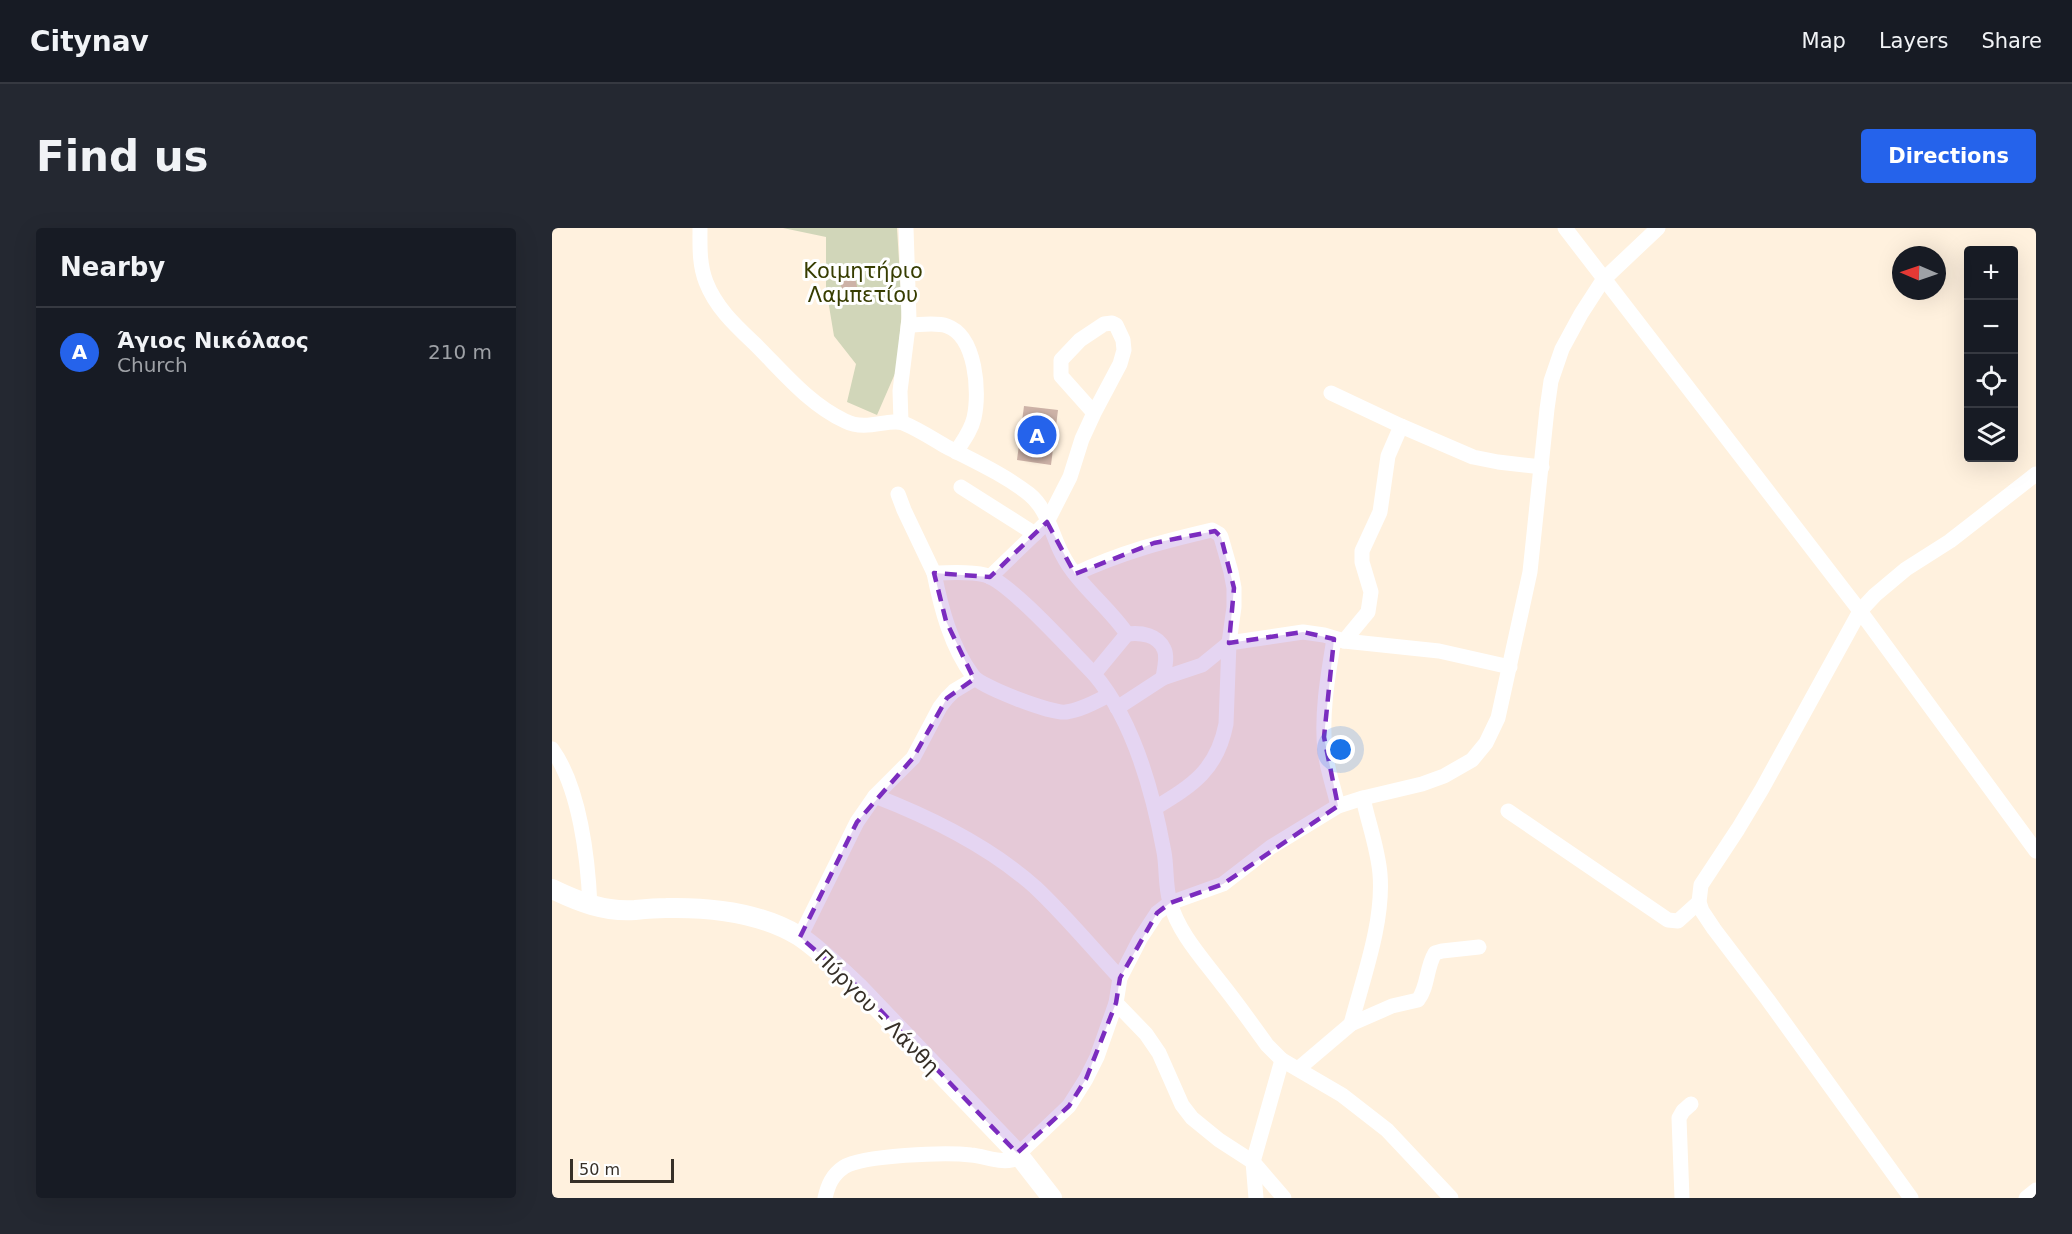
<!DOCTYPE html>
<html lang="en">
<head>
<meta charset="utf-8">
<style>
	:root { --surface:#171b24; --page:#242831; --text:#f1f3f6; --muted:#9ea1a6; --line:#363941; --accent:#2563eb }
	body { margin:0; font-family:"DejaVu Sans",sans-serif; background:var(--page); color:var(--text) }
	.controls { position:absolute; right:18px; top:18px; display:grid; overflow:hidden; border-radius:6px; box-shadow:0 6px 24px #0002 }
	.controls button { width:54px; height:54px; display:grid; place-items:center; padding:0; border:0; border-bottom:2px solid var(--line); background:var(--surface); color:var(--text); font:30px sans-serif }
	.compass { position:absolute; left:1340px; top:18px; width:54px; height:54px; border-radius:50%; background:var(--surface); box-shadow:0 6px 24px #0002; rotate:272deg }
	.scale { position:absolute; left:18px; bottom:15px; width:104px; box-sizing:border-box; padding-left:6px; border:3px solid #373028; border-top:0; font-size:16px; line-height:21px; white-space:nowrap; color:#373028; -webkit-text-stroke:4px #fff; paint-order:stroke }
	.you { position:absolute; left:789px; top:522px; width:21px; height:21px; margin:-15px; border:4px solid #fff; border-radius:50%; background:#1a73e8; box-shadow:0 0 0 9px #1a73e833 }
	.badge { display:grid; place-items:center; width:39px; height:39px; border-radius:50%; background:var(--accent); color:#fff; font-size:20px; font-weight:700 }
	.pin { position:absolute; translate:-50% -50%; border:3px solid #fff; box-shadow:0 2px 6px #0006 }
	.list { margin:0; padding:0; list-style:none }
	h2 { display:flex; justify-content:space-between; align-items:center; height:78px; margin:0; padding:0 24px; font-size:26px }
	h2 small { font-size:20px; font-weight:400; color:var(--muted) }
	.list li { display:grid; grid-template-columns:39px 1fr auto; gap:18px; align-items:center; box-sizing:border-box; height:90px; padding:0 24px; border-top:2px solid var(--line) }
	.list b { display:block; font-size:22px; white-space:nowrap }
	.list p { margin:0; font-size:20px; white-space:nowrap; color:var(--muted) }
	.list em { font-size:20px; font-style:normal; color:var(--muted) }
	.icon { flex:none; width:33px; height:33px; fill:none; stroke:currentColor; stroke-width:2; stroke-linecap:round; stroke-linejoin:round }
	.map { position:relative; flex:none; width:1484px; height:970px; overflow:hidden; border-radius:6px }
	header { display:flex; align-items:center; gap:36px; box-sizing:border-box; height:84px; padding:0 30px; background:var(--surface); border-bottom:2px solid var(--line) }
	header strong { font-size:28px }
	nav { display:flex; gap:33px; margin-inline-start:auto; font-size:21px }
	.intro { display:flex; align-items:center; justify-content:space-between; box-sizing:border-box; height:144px; padding:0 36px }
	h1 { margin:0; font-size:42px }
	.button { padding:15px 27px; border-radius:6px; background:var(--accent); color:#fff; font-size:21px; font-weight:700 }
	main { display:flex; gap:36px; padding:0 36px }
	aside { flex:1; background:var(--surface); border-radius:6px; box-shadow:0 6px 24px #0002 }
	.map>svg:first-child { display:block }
	.green { fill:#d1d6b9 }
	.building { fill:#cdb2a7 }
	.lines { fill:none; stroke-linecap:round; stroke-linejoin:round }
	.minor { stroke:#fff; stroke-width:15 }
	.major { stroke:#fff; stroke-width:20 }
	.marked { fill:#7b2cbf; fill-opacity:0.2; stroke:#7b2cbf; stroke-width:4.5; stroke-dasharray:12 8; stroke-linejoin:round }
	.labels { text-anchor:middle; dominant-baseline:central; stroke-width:6; stroke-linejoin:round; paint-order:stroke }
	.park-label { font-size:21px; fill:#373d01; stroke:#fff }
	.street-label { font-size:21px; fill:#373028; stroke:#fff }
</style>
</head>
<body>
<header>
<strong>Citynav</strong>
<nav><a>Map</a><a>Layers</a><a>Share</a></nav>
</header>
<div class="intro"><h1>Find us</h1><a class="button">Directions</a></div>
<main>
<aside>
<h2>Nearby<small></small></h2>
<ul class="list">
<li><span class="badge">A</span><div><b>Άγιος Νικόλαος</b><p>Church</p></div><em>210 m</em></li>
</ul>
</aside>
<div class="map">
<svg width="1484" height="970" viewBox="0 0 1484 970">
	<rect width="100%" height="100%" fill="#fff1de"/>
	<!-- green -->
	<path class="green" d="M 231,0 L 345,0 L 350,81 L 345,141 L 325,187 L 295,174 L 304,136 L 282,108 L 274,60 L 274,9 Z"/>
	<!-- building -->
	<g class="building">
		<path d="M 301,41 L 306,63 L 291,66 L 286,45 Z"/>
		<path d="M 472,178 L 506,182 L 499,237 L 465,232 Z"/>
	</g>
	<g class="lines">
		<!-- minor -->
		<g class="minor">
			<path d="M 148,0 C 148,18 147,36 154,54 C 164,80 184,98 204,117 C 232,145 257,176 293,193 C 315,204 336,190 351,195 C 366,201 381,211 395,219 C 422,233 453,247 477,266 C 495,280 500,307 510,326 C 525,356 556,378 575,406 L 542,446 C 582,493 601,564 612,624 C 615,640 613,658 618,674 C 626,704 650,730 669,755 C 685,775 700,796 715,817 L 730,832 L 790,867 L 835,902 L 899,970"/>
			<path d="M 1013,0 L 1308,383 L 1484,623"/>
			<path d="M 357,97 C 368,97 384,94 395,98 C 424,108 428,164 422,190 C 419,203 411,213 404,224"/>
			<path d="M 779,165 L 849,198 L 921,229 L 946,234 L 990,239"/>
			<path d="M 349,194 L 348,163 L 357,91 L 354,0"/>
			<path d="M 409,259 L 483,306"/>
			<path d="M 346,266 L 352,282 L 382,345 C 398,345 417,343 433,347 C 457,353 521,425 542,446"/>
			<path d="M 382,345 C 389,380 399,419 421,448 C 429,459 500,486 514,484 C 529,482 543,474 557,467"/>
			<path d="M 523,346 C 570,324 609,314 660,302 L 667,306 L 669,309 L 679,344 L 682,360 L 682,379 L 677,415 L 674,496 C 665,542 641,557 603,580"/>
			<path d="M 438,349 L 495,294 L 518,249 L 530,211 L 542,185 L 568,136 L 572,122 L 571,112 L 564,97 L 560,95 L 552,96 L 528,112 L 509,132 L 509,148 L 542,185"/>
			<path d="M 575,406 C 589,404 606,407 612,421 C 616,429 612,442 611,450"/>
			<path d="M 782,411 C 776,447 769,486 773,523 C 775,541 782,560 786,578"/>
			<path d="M 792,413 L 816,384 L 819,364 L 810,334 L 810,323 L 828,284 L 836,228 L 849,198"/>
			<path d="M 565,480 L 611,450 L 650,437 L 677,415 L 751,404 L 772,407 L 792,413 L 887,423 L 958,439"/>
			<path d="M 0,521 C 28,560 36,631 38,678"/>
			<path d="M 323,568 C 380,590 437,618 483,659 C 513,687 540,720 568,750"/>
			<path d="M 956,583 L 1116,692 L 1126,693 L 1147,674"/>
			<path d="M 248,709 L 305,594 L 323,568 L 361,530 L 388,479 L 395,470 L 402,463 L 422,451"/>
			<path d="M 564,775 L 594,806 L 607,825 L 630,877 L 640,890 L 667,912 L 701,934 L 732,970"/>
			<path d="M 799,796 C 811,750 832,694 828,646 C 826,621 816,594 811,570"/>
			<path d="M 746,841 L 799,796 L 840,778 L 866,772 C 876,759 874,740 883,725 L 890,723 L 927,719"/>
			<path d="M 273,970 C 276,957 280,947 292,939 C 311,927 394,924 419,927 C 432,928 447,935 460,932 L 517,878 L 534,851 L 545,829 L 564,775 L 568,750 L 588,711 L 605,685 L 618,675 L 671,656 L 719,619 L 786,578 L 811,570 L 870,556 L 892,548 L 920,532 L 934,515 L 946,490 L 978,344 L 995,181 L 999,153 L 1010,121 L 1029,86 L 1051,52 L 1106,0"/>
			<path d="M 704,970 L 701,934 L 730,832"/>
			<path d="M 1130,970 L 1127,890 L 1131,883 L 1139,876"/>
			<path d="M 1359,970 L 1216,772 L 1162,701 L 1150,683 L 1147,674 L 1149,657 L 1186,601 L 1210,561 L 1308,383 L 1323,367 L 1354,341 L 1398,313 L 1484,246"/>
			<path d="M 1474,970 L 1484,962"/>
		</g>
		<!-- major -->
		<path class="major" d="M 0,661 C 27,674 52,684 83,682 C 93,681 104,680 114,680 C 158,679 209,685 247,708 C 268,722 287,741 306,759 L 465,925 L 500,970"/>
	</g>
	<!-- marked area -->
	<path class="marked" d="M 495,294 L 523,346 L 602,315 L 663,303 L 669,309 L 682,360 L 677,415 L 751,404 L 782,411 L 772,509 L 786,578 L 671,656 L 618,675 L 605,685 L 568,750 L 564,775 L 534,851 L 517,878 L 465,925 L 306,759 L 248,709 L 305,594 L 361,530 L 395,470 L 422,451 L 394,393 L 382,345 L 438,349 Z"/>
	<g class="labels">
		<!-- park labels -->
		<g class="park-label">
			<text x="311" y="43">Κοιμητήριο<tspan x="311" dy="24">Λαμπετίου</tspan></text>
		</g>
		<!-- street labels -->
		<g class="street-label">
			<text transform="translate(325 784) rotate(45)">Πύργου - Λάνθη</text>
		</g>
	</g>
</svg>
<div class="controls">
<button>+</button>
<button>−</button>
<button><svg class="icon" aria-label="locate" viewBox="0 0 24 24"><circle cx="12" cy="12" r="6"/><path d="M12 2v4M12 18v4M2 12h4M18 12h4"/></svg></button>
<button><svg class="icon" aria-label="layers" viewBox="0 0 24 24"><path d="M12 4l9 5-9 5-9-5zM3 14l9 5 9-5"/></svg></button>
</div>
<svg class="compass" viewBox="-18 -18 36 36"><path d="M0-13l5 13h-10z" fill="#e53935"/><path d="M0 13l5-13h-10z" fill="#9ea1a6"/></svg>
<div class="scale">50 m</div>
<div class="you"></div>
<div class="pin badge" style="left:485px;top:207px">A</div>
</div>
</main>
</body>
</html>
